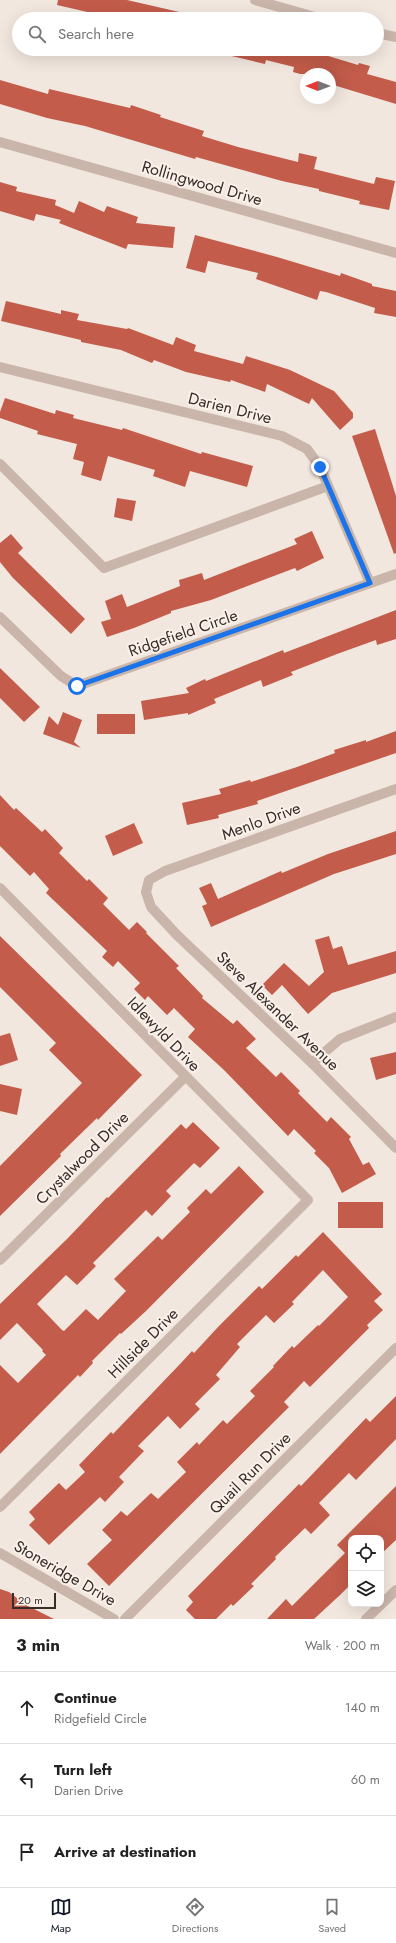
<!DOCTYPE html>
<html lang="en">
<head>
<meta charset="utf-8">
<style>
	:root { --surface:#fff; --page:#f6f6f6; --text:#222; --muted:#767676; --line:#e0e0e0; --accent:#111827 }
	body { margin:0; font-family:Jost,sans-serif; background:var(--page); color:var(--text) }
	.controls { position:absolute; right:12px; bottom:12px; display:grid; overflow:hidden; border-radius:8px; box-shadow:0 4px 16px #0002 }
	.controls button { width:36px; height:36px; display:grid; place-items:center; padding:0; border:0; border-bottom:1px solid var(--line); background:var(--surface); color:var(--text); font:20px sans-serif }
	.compass { position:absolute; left:300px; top:68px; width:36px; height:36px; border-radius:50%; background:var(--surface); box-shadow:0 4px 16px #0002; rotate:270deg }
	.scale { position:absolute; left:12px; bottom:10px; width:44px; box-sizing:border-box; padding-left:4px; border:2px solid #382c29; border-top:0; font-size:11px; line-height:14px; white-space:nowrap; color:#382c29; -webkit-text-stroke:3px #faf1ea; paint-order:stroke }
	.stop { position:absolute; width:12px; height:12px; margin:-9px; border:3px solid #1a73e8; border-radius:50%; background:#fff }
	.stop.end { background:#1a73e8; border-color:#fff; box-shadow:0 1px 4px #0008 }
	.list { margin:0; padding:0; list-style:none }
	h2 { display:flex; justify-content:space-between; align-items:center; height:52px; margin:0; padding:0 16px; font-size:17px }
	h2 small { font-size:13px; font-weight:400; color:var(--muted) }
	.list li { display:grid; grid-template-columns:26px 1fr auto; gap:12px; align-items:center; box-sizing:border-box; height:72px; padding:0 16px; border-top:1px solid var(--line) }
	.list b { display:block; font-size:15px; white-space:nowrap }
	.list p { margin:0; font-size:13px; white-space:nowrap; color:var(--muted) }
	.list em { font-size:13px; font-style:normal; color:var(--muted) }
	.icon { flex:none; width:22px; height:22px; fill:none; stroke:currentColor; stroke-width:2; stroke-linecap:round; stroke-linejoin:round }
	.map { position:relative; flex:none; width:396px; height:1619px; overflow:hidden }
	.search { position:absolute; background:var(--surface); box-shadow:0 4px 16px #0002; left:12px; right:12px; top:12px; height:44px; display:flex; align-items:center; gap:10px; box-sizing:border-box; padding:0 14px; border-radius:22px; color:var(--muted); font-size:15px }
	.sheet { height:268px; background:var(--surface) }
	nav { display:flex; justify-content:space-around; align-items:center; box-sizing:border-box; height:56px; border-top:1px solid var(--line); background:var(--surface); font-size:11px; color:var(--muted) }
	nav a { display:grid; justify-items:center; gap:2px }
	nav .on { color:var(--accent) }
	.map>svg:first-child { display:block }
	.building { fill:#c35c4a }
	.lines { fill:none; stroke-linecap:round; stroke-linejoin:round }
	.minor { stroke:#cab5aa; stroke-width:10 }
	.route { stroke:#1a73e8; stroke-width:5 }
	.labels { text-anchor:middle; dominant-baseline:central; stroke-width:4; stroke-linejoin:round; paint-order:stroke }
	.street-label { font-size:16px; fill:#382c29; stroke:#faf1ea }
</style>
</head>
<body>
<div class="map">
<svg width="396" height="1619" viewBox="0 0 396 1619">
	<rect width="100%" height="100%" fill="#f2e7de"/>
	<!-- building -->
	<g class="building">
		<path d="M 58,0 L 127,0 L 188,14 L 187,19 L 94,19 L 96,14 L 57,5 Z"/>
		<path d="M 224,49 L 305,49 L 358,65 L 359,63 L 370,66 L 367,74 L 396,82 L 396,104 L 330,84 L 330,74 L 300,74 L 293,72 L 294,67 L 266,60 L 265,64 L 223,54 Z"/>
		<path d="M 0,80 L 48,94 L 49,89 L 130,108 L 131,105 L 161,115 L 160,117 L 204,131 L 202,136 L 238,147 L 298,162 L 299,153 L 317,157 L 314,169 L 374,184 L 376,177 L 395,181 L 389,210 L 359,204 L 360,201 L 319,191 L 319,189 L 282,181 L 196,157 L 195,159 L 85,126 L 47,118 L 0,104 Z"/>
		<path d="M 0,182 L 17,187 L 16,191 L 56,200 L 55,205 L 74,213 L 79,201 L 104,212 L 107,206 L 138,217 L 136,223 L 175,227 L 173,248 L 128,244 L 126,249 L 59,223 L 61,220 L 36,214 L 34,221 L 0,211 Z"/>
		<path d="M 195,235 L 277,257 L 340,276 L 341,273 L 372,284 L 372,286 L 396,291 L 396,317 L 374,313 L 375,308 L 326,292 L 320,291 L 317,300 L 256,279 L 258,273 L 208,261 L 205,273 L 186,268 Z"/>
		<path d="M 6,301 L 61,314 L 61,310 L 79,314 L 77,320 L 127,329 L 128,328 L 173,345 L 176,337 L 196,345 L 194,351 L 243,364 L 246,356 L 290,370 L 334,391 L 353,413 L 353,418 L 340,430 L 312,398 L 309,404 L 267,384 L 265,392 L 231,380 L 230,382 L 186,372 L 154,360 L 152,363 L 121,350 L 81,342 L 81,340 L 1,321 Z"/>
		<path d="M 5,398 L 55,414 L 56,410 L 74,415 L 73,418 L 122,430 L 123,428 L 201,454 L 202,452 L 253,466 L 247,487 L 190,471 L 185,487 L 153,476 L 155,470 L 108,456 L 101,481 L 81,475 L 84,462 L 73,459 L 77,444 L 37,434 L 38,431 L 0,418 L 0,412 Z"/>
		<path d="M 375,429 L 396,496 L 396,553 L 394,554 L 352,436 Z"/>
		<path d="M 117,498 L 136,501 L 132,521 L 114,517 Z"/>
		<path d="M 312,531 L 324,558 L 297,571 L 295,568 L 211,600 L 171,611 L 171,613 L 134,628 L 107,637 L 101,622 L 111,619 L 105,601 L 122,594 L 127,607 L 180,586 L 179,580 L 202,573 L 204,580 L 297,544 L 294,539 Z"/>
		<path d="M 11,534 L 23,548 L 18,553 L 85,619 L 71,634 L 13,578 L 0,562 L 0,543 Z"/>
		<path d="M 396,610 L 396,639 L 377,645 L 376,640 L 337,654 L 291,672 L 293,675 L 263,687 L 261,680 L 214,699 L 216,703 L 188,715 L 188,713 L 144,720 L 141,701 L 189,693 L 186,688 L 205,679 L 206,681 L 283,650 L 284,653 Z"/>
		<path d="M 0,668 L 40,707 L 24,722 L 0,698 Z"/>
		<path d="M 63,712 L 82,720 L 74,742 L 81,748 L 43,734 L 49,716 L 58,725 Z"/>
		<rect x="97" y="714" width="38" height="20"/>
		<path d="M 396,731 L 396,753 L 257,801 L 258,804 L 218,815 L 219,818 L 187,825 L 182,803 L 221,794 L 219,789 L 250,780 L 251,782 L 297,767 L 335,753 L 334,750 L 366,740 L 366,742 Z"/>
		<path d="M 0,795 L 14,810 L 16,808 L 42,832 L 45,829 L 63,848 L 59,853 L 87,881 L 89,879 L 108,898 L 103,904 L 129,930 L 137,922 L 147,932 L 146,933 L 179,966 L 176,968 L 203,996 L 202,998 L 233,1024 L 237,1020 L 256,1039 L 246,1048 L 276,1077 L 281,1072 L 300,1091 L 298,1093 L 327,1122 L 331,1117 L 351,1137 L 349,1139 L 363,1165 L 369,1162 L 376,1174 L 342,1193 L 329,1168 L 314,1153 L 316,1151 L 294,1129 L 288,1136 L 224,1070 L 188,1037 L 195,1029 L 174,1008 L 167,1015 L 148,996 L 145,1000 L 134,989 L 140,983 L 118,961 L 113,967 L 102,957 L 107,951 L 46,893 L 49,889 L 34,872 L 30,876 L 0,846 Z"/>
		<path d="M 134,823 L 143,843 L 113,856 L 105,836 Z"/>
		<path d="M 396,831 L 396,854 L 334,874 L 211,927 L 202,906 L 207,904 L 199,888 L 211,883 L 218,899 L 281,871 L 282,873 L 328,854 Z"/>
		<path d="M 0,936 L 142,1075 L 98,1120 L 97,1118 L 60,1154 L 61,1156 L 0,1216 L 0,1166 L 82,1083 L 49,1050 L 56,1043 L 0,987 Z"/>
		<path d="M 329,936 L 333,949 L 342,946 L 348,965 L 396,951 L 396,973 L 332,993 L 308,1014 L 282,985 L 272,995 L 262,985 L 284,963 L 309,986 L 324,972 L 315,940 Z"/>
		<path d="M 10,1033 L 18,1060 L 0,1066 L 0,1036 Z"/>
		<path d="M 396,1052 L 396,1074 L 376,1080 L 370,1058 Z"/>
		<path d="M 0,1084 L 22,1089 L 17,1115 L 0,1111 Z"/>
		<path d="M 193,1122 L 220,1148 L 200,1168 L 194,1163 L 166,1191 L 171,1196 L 152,1216 L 146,1210 L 93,1263 L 96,1266 L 77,1285 L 66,1275 L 37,1304 L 62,1330 L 64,1331 L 86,1309 L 98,1320 L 126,1291 L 114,1279 L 158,1236 L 162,1240 L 190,1212 L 187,1208 L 206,1189 L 211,1194 L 239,1166 L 264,1192 L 146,1311 L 121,1334 L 120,1333 L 92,1361 L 93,1363 L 80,1377 L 78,1375 L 0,1454 L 0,1365 L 18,1383 L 46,1355 L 42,1351 L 43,1350 L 17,1323 L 0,1340 L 0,1304 L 68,1238 L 107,1197 L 108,1198 L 181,1124 L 186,1129 Z"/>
		<rect x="338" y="1202" width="45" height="26"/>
		<path d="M 323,1232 L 382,1294 L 374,1301 L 383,1310 L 367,1325 L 369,1328 L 310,1387 L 304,1381 L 284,1402 L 289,1407 L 109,1586 L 87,1564 L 112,1540 L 102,1530 L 121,1511 L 127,1516 L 151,1493 L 158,1499 L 186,1472 L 177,1462 L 197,1442 L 199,1445 L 223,1420 L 227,1424 L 255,1396 L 250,1391 L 274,1367 L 273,1366 L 292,1346 L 294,1348 L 318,1325 L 319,1326 L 348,1297 L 323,1270 L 292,1302 L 294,1304 L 274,1323 L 266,1315 L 237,1344 L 240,1347 L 216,1375 L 220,1379 L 195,1404 L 200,1409 L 180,1429 L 168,1416 L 138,1446 L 144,1451 L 119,1477 L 124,1482 L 105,1502 L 100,1497 L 49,1545 L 29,1525 L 35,1519 L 29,1512 L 59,1483 L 66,1490 L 85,1472 L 79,1465 L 111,1432 L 113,1434 L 181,1363 L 192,1351 L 194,1353 L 218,1327 L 259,1286 L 262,1289 L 296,1255 L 298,1257 Z"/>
		<path d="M 396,1396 L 396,1439 L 356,1480 L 349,1473 L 319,1503 L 330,1515 L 311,1534 L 305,1528 L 275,1557 L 276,1559 L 251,1584 L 254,1586 L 233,1606 L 231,1604 L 216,1619 L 195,1619 L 186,1610 L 193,1602 L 188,1596 L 299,1484 L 301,1486 L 366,1418 L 370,1422 Z"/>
		<path d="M 396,1486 L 396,1540 L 381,1554 L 381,1538 L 351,1538 L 351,1584 L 339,1596 L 314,1619 L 267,1619 L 286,1599 L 292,1606 L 345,1553 L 337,1545 Z"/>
		<path d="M 0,1589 L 9,1592 L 26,1605 L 54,1619 L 0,1619 Z"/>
	</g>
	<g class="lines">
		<!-- minor -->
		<g class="minor">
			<path d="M 255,0 L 322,19"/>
			<path d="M 377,33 L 396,37"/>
			<path d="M 0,142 L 396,253"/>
			<path d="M 0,367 L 282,436 L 307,449 L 320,467 L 370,583"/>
			<path d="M 0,464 L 104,568 L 328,486"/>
			<path d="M 0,617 L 61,676 L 77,686 L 396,574"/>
			<path d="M 396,789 L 165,871 L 149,880 L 146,892 L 151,907 L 177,935 L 312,1063 L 396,1148"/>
			<path d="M 0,888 L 308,1200 L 0,1507"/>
			<path d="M 312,1063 L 340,1039 L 396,1017"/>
			<path d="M 0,1260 L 185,1077"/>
			<path d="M 0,1553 L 114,1619"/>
			<path d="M 125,1619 L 396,1348"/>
			<path d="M 366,1619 L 396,1590"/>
		</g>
	</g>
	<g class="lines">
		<!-- route -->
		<path class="route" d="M 77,686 L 370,583 L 320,467"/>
	</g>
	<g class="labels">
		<!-- street labels -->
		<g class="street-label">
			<text transform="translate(202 183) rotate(16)">Rollingwood Drive</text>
			<text transform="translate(230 408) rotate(14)">Darien Drive</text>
			<text transform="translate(183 633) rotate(-19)">Ridgefield Circle</text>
			<text transform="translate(261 821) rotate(-20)">Menlo Drive</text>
			<text transform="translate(278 1011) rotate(44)">Steve Alexander Avenue</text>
			<text transform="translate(164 1034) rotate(46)">Idlewyld Drive</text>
			<text transform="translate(82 1158) rotate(-45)">Crystalwood Drive</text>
			<text transform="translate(143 1343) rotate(-45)">Hillside Drive</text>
			<text transform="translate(250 1473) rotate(-45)">Quail Run Drive</text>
			<text transform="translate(65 1573) rotate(30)">Stoneridge Drive</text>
		</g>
	</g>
</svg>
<div class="controls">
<button><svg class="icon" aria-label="locate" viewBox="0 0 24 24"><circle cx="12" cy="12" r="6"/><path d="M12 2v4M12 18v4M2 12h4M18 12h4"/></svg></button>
<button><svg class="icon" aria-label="layers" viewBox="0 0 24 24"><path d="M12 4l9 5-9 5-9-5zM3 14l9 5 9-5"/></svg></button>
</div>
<svg class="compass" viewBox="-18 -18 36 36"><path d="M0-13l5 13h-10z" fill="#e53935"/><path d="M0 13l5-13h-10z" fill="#767676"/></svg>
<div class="scale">20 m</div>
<div class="stop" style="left:77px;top:686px"></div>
<div class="stop end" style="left:320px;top:467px"></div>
<div class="search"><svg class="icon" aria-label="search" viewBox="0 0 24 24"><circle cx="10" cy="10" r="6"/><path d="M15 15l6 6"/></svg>Search here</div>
</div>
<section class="sheet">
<h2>3 min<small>Walk · 200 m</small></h2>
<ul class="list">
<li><svg class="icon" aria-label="ahead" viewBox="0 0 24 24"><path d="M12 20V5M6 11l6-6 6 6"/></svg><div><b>Continue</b><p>Ridgefield Circle</p></div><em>140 m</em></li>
<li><svg class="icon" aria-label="left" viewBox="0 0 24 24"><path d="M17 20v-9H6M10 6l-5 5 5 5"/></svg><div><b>Turn left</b><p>Darien Drive</p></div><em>60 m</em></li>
<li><svg class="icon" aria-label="arrive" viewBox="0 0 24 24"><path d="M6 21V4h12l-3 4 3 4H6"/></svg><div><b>Arrive at destination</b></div></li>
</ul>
</section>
<nav>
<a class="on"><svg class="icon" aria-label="map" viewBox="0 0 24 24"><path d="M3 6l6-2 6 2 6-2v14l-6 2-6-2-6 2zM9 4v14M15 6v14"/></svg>Map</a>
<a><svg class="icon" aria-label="directions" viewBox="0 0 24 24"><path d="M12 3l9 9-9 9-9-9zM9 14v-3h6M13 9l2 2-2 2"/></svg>Directions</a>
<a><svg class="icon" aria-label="saved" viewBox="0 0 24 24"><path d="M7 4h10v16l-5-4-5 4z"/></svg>Saved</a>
</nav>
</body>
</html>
